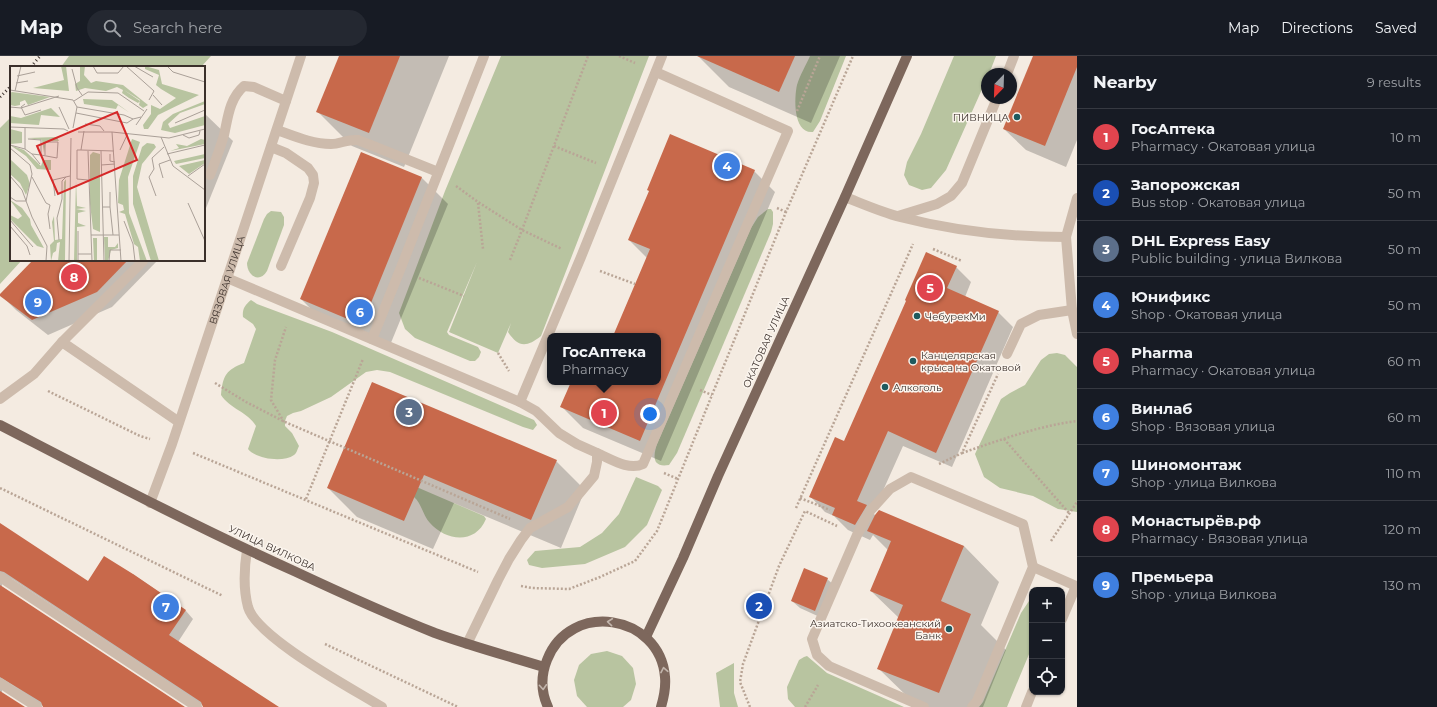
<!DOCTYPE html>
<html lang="en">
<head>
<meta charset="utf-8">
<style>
	:root { --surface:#171b24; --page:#242831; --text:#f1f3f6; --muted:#9ea1a6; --line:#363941; --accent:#8c9099 }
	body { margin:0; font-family:Montserrat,sans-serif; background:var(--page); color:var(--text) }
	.controls { position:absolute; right:12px; bottom:12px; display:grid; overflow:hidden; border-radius:8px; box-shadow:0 1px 3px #0004 }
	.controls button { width:36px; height:36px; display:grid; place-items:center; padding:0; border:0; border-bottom:1px solid var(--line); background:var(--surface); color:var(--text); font:20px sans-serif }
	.compass { position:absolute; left:981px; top:12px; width:36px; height:36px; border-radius:50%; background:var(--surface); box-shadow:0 1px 3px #0004; rotate:203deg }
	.you { position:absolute; left:650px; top:358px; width:14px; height:14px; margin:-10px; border:3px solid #fff; border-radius:50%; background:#1a73e8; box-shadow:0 0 0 6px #1a73e833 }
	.badge { display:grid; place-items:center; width:26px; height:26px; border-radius:50%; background:var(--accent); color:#fff; font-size:13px; font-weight:700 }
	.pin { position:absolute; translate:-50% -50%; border:2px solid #fff; box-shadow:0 1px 4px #0006 }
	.popup { position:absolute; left:547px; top:277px; width:114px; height:52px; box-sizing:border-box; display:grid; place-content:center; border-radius:8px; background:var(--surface); filter:drop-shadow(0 1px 3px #0005); font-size:13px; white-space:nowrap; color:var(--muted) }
	.popup b { font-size:15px; color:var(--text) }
	.popup::after { content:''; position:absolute; left:50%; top:100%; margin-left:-8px; border:8px solid transparent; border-top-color:var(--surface) }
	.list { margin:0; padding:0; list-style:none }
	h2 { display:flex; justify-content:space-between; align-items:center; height:52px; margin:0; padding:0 16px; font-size:17px }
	h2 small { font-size:13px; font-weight:400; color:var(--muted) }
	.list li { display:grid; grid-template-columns:26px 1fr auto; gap:12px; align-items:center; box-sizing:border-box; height:56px; padding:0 16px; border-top:1px solid var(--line) }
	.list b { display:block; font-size:15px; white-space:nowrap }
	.list p { margin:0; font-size:13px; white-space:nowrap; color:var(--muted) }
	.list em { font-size:13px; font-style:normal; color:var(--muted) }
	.icon { flex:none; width:22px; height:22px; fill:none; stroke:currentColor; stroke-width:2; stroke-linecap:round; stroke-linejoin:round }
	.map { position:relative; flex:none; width:1077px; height:651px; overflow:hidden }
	header { display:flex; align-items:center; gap:24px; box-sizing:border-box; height:56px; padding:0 20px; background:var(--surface); border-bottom:1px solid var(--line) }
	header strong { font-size:19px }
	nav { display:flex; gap:22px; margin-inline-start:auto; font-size:14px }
	.search { width:280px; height:36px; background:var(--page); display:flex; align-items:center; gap:10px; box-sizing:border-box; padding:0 14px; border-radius:22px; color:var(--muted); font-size:15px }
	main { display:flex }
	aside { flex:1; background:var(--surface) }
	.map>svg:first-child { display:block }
	.green { fill:#b8c4a0 }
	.shadow { fill:#0003 }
	.building { fill:#c8694b }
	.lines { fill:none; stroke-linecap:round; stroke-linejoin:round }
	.path { stroke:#b9a596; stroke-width:2.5; stroke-dasharray:2 2; stroke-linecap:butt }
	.lane { stroke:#cdbbac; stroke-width:10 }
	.street { stroke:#cdbbac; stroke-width:10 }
	.primary { stroke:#7d675c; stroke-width:10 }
	.rail { stroke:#3b302b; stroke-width:3; stroke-dasharray:1 3; stroke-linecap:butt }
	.oneway { stroke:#c2b5ac }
	.poi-dot { fill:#1f5a5e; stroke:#fbf5ee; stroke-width:1.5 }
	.labels { text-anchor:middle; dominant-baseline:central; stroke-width:3; stroke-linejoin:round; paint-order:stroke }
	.poi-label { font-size:10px; fill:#3b302b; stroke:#fbf5ee; text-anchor:start }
	.street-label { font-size:10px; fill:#3b302b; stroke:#fbf5ee }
	.inset-road { fill:none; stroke:#aaa098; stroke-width:1 }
	.view { fill:#d62828; fill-opacity:0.15; stroke:#d62828; stroke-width:2 }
	.inset-edge { fill:none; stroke:#3b302b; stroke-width:2 }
</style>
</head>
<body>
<header>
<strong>Map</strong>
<div class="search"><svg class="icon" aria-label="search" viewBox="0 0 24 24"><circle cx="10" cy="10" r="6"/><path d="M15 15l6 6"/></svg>Search here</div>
<nav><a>Map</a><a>Directions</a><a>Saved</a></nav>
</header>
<main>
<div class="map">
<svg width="1077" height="651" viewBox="0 0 1077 651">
	<rect width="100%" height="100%" fill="#f4ebe1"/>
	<!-- green -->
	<g class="green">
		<path d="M 69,0 L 211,0 L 201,11 L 61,11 Z"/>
		<path d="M 501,0 L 649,0 L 541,280 C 526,292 518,291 508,276 L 511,267 L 498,297 L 449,276 L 477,206 L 447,276 L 449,279 L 478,291 L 481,296 L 479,301 L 475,305 L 470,305 L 415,282 L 405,273 L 399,257 L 445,135 Z"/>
		<path d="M 810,0 L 846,0 L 820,65 L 813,76 C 793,78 794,42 797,29 C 800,19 806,9 810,0 Z"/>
		<path d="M 954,0 L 996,0 L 989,18 L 987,18 L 987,22 L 946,114 L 931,132 L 922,134 L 909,129 L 904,119 L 907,106 L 921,78 Z"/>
		<path d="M 11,61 L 11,204 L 22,204 L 0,228 L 0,72 Z"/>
		<path d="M 768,153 L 771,153 L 773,156 L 773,168 L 771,176 L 677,397 L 669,409 C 652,412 653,400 657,388 L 751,172 L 758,161 Z"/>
		<path d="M 271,155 L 281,156 L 284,161 L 284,169 L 267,215 C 259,228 247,219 247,207 L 264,163 L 267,158 Z"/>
		<path d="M 251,244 L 257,248 L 332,276 L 534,364 L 537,369 L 533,374 L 523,371 L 390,316 L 377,314 L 366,316 L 331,341 L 301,355 L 293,357 L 287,360 L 285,365 L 285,370 L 292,377 L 299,390 C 297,394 297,397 294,399 C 283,407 256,403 248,393 L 256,370 C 248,356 230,353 221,339 C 223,319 226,314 244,307 L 256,273 L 253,268 L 243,261 C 242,253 245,249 251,244 Z"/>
		<path d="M 1057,297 L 1065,299 L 1077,311 L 1077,456 L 1058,453 L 1033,440 L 1000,432 L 984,421 L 975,398 L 1001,343 L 1010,337 L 1025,329 L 1041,304 L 1049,298 Z"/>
		<path d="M 363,408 L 484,460 L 486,463 C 475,489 446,485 430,467 C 423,460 422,448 414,441 C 398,429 380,419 363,408 Z"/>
		<path d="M 636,421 L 658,430 L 662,434 L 647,469 L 625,491 L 585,508 L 542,512 L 529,509 L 527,504 L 535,495 L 580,491 L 602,477 L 619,458 Z"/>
		<path d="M 1032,543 L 1032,591 L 1007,651 L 979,651 L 983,646 L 1021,557 L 1029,545 Z"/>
		<path d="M 607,595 L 622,600 L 633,612 L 636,628 L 631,644 L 623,651 L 587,651 L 577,640 L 574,624 L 579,609 L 591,598 Z"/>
		<path d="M 807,600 L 827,617 L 904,651 L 795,651 L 788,643 L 787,631 L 799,604 L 804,601 Z"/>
		<path d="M 734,607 L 734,637 L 738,651 L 720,651 L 716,617 Z"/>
	</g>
	<!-- shadow -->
	<g class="shadow">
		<path d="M 340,0 L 449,0 L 404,111 L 352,90 L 318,56 Z"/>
		<path d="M 698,0 L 840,0 L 811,67 L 729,31 Z"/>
		<path d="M 1034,0 L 1077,0 L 1077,84 L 1066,111 L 1026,94 L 1004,73 Z"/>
		<path d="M 204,57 L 233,85 L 204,157 Z"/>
		<path d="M 361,97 L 422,122 L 448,148 L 388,294 L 327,269 L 301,243 Z"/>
		<path d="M 754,115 L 775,136 L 661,405 L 583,372 L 562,351 L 572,326 L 658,326 L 658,280 L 614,280 L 647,202 L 629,184 Z"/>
		<path d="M 34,204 L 158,204 L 112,251 L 48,279 L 16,254 L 1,239 Z"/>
		<path d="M 956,211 L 971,226 L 965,241 L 998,256 L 1013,271 L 952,411 L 903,390 L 873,457 L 876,460 L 964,490 L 999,526 L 981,569 L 1006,594 L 983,651 L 922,651 L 914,647 L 878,612 L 899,562 L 871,535 L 888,494 L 873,479 L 870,484 L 848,474 L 834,460 L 825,456 L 810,440 Z"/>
		<path d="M 372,327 L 556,405 L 585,434 L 561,492 L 454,447 L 433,493 L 357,461 L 328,432 Z"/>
		<path d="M 0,468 L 88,527 L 133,518 L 186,555 L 193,563 L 178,586 L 277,651 L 205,651 L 12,523 L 6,522 L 2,526 L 2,531 L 183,651 L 44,651 L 12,629 L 8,628 L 2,631 L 2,637 L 23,651 L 0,651 Z"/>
		<path d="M 827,523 L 835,530 L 822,562 L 800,552 L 792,545 Z"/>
	</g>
	<!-- building -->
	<g class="building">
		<path d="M 339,0 L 400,0 L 369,77 L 316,56 Z"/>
		<path d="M 697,0 L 795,0 L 779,36 Z"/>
		<path d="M 1033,0 L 1077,0 L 1077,11 L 1045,90 L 1003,73 Z"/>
		<path d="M 670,78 L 755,114 L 640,385 L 560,351 L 571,326 L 658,326 L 658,280 L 613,280 L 650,193 L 628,184 L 649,135 L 647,134 Z"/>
		<path d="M 361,96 L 422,121 L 362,269 L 300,243 Z"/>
		<path d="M 926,196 L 957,210 L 947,232 L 999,255 L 936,397 L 888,375 L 857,445 L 867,449 L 855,469 L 832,459 L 835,452 L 809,441 L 835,381 L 844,385 L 906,245 L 905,244 Z"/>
		<path d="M 33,204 L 128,204 L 97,236 L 32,264 L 0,240 L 0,238 Z"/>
		<path d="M 372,326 L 557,404 L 531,464 L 424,419 L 404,465 L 327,432 Z"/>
		<path d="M 879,454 L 964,490 L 941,545 L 971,558 L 939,637 L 877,613 L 903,549 L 870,535 L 891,485 L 867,475 L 875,459 Z"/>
		<path d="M 0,467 L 88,525 L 104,500 L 133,518 L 186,554 L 169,579 L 279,651 L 203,651 L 201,646 L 4,516 L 0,515 Z"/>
		<path d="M 804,512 L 828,522 L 815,555 L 791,545 Z"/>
		<path d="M 0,529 L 185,651 L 43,651 L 41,646 L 0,621 Z"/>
		<path d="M 0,635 L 25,651 L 0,651 Z"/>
	</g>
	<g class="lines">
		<!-- path -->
		<g class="path">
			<path d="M 619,0 L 635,7"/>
			<path d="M 797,55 L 820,0"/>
			<path d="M 554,90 L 596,107"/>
			<path d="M 456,130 L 478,146 L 522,174 L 562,193"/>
			<path d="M 478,147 L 483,193"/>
			<path d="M 777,152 L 786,156"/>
			<path d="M 933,193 L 962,205"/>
			<path d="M 510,204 L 522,174 L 588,0"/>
			<path d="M 600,215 L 635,228"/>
			<path d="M 419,222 L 464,240"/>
			<path d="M 498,297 L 509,315"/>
			<path d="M 215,327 L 246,346 L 285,366 L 510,463"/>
			<path d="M 700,334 L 712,339"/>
			<path d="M 48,335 L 140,380 L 150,383"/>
			<path d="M 284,366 L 271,344 L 275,304 L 286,271"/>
			<path d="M 1004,383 L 1069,457"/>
			<path d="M 193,397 L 478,516"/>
			<path d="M 962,397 C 1000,384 1038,370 1077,365"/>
			<path d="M 939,408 L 962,397 L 998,318"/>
			<path d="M 664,417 L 678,423"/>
			<path d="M 0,432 L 223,540"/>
			<path d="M 800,442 L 830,454"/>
			<path d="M 306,443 L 363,303"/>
			<path d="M 796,452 L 913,188"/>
			<path d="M 1051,485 L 1077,446"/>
			<path d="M 521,530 L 532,532 L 569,533 L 600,521 L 635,505 L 657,475 L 786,156 L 853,0"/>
			<path d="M 325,588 L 458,651"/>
			<path d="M 750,651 L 740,626 L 743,608 L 779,510 L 805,455 L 837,470"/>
			<path d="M 805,651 L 818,629"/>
		</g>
		<!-- lane -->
		<g class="lane">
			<path d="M 1007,18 L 1014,0"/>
			<path d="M 277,74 C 294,80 312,88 331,88 C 340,88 348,83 358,84 L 438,116"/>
			<path d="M 271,91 L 286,97 L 308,112 L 313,119 L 314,127 L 310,142 L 281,210"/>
			<path d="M 210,119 C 215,106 220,93 224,79 C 228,62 229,43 244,30 L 254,31 L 286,45"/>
			<path d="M 845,141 C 863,148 881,156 900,161 C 954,175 1010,181 1066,181 L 1077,142"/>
			<path d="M 898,160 L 937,148 L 951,140 L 962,127 L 997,42"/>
			<path d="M 1066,181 L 1072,254 L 1077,278"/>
			<path d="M 227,222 L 520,346 L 536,355 L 559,377 L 577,388 L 597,397 L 597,406 L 594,420 L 568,451 L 530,472 L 521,484 L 509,503 L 498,524 L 467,588"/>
			<path d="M 372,283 L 400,214 L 484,0"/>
			<path d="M 62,286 L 179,366"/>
			<path d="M 1007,298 L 1021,268 L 1039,259 L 1072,254"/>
			<path d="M 0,343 L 34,318 L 62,286 L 143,205"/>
			<path d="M 520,346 L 581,201 L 662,0"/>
			<path d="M 597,397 C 611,403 629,415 643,408 L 788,75 L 656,16"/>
			<path d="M 247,494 C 244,513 243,532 248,551 C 257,582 353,633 382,651"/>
			<path d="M 1033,511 L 1076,530"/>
			<path d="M 0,521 L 197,651"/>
			<path d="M 1062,563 L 1076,530 L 1077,531"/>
			<path d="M 0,627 L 37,651"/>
			<path d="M 924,651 L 829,610 L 817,599 L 812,583 L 857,479 L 870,455 L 890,433 L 911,421 L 1023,468 L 1033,511 L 977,645 L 972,651"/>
			<path d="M 1026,651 L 1032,636"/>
		</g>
		<!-- street -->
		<path class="street" id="s1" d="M 150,447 L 172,388 L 301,0"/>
		<!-- primary -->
		<g class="primary">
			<path d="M 0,369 C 97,419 194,470 294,515 C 341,537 387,558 435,577 C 471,590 508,600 544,611"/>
			<path d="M 646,581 L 683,502 L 718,420 L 845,141 L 907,0"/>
			<path d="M 548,651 C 541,636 541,619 547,604 C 570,544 660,558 665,621 C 666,632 664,641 661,651"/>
		</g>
		<!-- rail -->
		<g class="rail">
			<path d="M 31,11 L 40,0"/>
			<path d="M 0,41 L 11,30"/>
		</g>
	</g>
	<!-- one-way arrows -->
	<defs><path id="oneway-chevron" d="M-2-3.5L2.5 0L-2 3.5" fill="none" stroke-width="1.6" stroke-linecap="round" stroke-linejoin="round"/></defs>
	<g class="oneway">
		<use href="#oneway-chevron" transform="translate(610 566) rotate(-174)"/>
		<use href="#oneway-chevron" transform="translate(664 614) rotate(-101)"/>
		<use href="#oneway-chevron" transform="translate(543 631) rotate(86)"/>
	</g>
	<!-- markers -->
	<g class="poi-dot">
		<circle cx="1017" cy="61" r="4"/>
		<circle cx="917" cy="260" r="4"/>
		<circle cx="913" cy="305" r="4"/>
		<circle cx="885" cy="331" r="4"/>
		<circle cx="949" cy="573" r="4"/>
	</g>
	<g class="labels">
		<!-- poi labels -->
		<g class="poi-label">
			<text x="1009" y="61" text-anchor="end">ПИВНИЦА</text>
			<text x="925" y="260">ЧебурекМи</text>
			<text x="921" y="299">Канцелярская<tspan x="921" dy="12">крыса на Окатовой</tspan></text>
			<text x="893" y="331">Алкоголь</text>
			<text x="941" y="567" text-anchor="end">Азиатско-Тихоокеанский<tspan x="941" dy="12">Банк</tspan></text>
		</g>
		<!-- street labels -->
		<g class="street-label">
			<text stroke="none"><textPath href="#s1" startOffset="236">ВЯЗОВАЯ УЛИЦА</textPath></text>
			<text transform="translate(766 286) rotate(-66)">ОКАТОВАЯ УЛИЦА</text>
			<text transform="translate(272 492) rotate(25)">УЛИЦА ВИЛКОВА</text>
		</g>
	</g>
	<!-- overview -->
	<g transform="translate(10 10)">
		<rect width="195" height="195" fill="#f4ebe1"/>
		<path d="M 51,0 L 56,0 L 59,25 L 23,22 L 54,14 ZM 70,0 L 75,0 L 74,9 L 81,17 L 86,15 L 113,19 L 138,39 L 133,42 L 129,39 L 130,34 L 114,24 L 130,35 L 128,37 L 119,32 L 112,27 L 113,24 L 107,21 L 96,25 L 75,22 L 66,25 L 65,18 L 70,15 ZM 135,0 L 149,4 L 152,18 L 189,29 L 148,49 L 138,63 L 134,63 L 133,59 L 141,48 L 141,39 L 150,43 L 166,32 L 151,23 L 146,19 L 149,9 L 135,3 ZM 0,27 L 2,26 L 40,31 L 18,39 L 15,34 L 10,36 L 10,39 L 5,40 L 0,39 ZM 73,33 L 102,34 L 120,47 L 108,39 L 106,43 L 74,38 ZM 195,35 L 195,38 L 170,47 L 158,58 L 160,62 L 195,50 L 195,59 L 165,67 L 151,64 L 153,56 L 163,48 ZM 41,42 L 50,51 L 31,49 L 29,59 L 0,57 L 0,50 L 11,52 ZM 0,63 L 12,66 L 12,77 L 0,78 ZM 47,71 L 49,75 L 36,75 L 34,87 L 32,74 L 17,72 ZM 122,73 L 130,76 L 118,111 L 119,147 L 137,195 L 130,195 L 128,181 L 124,178 L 115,148 L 109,146 L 114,144 L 113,139 L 108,137 L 109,114 ZM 191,73 L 195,74 L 195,78 L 160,85 L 169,82 L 166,78 L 177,80 ZM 137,77 L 144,78 L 146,81 L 132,98 L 127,121 L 149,195 L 141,195 L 123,138 L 123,110 L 132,81 ZM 0,79 L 14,84 L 31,100 L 33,94 L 41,94 L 41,104 L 27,103 L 16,90 ZM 83,86 L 90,88 L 90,166 L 83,163 L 80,138 L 80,89 ZM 195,88 L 195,92 L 166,98 L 160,89 L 164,95 ZM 0,93 L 17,109 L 20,118 L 16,129 L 10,117 L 0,108 ZM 195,94 L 195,97 L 179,108 L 169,100 ZM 56,113 L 55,195 L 48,195 L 50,176 L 47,177 L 46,185 L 43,187 L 41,195 L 40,179 L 44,175 L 42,156 L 44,150 L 45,174 L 52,173 L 54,116 ZM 66,114 L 67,140 L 76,142 L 66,143 L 76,145 L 68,147 L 68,157 L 76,160 L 67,161 L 67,195 L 64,195 ZM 0,134 L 12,142 L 20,153 L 21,159 L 34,182 L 27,180 L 0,153 L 0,149 L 8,153 L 12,150 ZM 94,171 L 98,171 L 98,181 L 105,181 L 108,177 L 108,182 L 101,184 L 98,195 L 95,195 ZM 83,172 L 87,172 L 87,194 L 92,195 L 84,195 Z" fill="#b8c4a0"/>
		<path class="inset-road" d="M 83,0 L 87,7 L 108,7 L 114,0M 116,0 L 144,25 L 139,34M 124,0 L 143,11M 157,0 L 163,6 L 195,16M 62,3 L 67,22 L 72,29M 7,10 L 25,6M 6,17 L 18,15M 0,24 L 63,34 L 67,41 L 63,62M 5,25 L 11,0M 143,29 L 152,39M 64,35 L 78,26 L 108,27 L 134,45M 15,38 L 11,41 L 15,49 L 31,44M 0,41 L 11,42 L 49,30M 49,41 L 59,63M 67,41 L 114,49 L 123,53 L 131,51M 66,47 L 117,57 L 123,53M 165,57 L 195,44M 75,58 L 90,60 L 94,65M 126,59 L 137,43M 0,61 L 54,63 L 58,65M 15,62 L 15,83M 74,65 L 71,84 L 104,85M 68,66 L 102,66 L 159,72 L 195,63M 102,66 L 111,195M 173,69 L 179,72 L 189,69 L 190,65M 151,71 L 163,100 L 195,124M 0,79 L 15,83 L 22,88 L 31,89 L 31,74 L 18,73M 0,82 L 20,99 L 22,108 L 16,135 L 6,135 L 0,131M 71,84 L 67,84 L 67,113 L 78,114M 110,84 L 118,67M 78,85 L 82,195M 91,85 L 94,195M 22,88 L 30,98M 100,88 L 100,95 L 105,96M 157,88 L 195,79M 31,89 L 47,92 L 48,76 L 35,76 L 35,89M 91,99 L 105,98M 0,110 L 12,124 L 22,151 L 37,180 L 36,195M 178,110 L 195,98M 22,111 L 36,137 L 40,139 L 38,148 L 40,163M 153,112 L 149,98 L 160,94M 45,130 L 43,114 L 60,110M 146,130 L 139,111 L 144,103 L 142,92 L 154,81M 178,137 L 195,175M 92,141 L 100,141 L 100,126M 100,141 L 103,169 L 109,169M 0,154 L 23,181M 114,155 L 123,178 L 125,195M 0,160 L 17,180 L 20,189M 81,169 L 103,169M 49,174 L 47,152 L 52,133 L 52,115 L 56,111M 68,188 L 68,165M 59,195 L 61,72M 68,195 L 68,188 L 81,188M 99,195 L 100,184 L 111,184"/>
		<path class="view" d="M 107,46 L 127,94 L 48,128 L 27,80 Z"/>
		<rect width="195" height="195" class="inset-edge"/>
	</g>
</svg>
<div class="controls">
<button>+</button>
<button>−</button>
<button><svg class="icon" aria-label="locate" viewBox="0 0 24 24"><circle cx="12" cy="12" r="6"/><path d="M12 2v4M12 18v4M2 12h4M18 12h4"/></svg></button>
</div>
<svg class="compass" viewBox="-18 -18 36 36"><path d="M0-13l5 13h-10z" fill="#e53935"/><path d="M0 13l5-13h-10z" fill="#9ea1a6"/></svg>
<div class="you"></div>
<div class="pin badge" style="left:604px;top:357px;background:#e0444e">1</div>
<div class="popup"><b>ГосАптека</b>Pharmacy</div>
<div class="pin badge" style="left:759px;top:550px;background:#1a4fb4">2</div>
<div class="pin badge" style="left:409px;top:356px;background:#5c6f8a">3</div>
<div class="pin badge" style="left:727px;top:110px;background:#3f7fe0">4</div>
<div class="pin badge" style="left:930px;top:232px;background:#e0444e">5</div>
<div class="pin badge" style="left:360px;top:256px;background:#3f7fe0">6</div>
<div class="pin badge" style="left:166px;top:551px;background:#3f7fe0">7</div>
<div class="pin badge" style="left:74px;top:221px;background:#e0444e">8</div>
<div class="pin badge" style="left:38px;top:246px;background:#3f7fe0">9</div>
</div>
<aside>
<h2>Nearby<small>9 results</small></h2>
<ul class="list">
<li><span class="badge" style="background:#e0444e">1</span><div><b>ГосАптека</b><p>Pharmacy · Окатовая улица</p></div><em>10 m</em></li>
<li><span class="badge" style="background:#1a4fb4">2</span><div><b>Запорожская</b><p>Bus stop · Окатовая улица</p></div><em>50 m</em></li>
<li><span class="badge" style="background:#5c6f8a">3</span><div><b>DHL Express Easy</b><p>Public building · улица Вилкова</p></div><em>50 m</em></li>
<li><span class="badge" style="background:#3f7fe0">4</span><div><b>Юнификс</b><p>Shop · Окатовая улица</p></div><em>50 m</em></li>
<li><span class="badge" style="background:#e0444e">5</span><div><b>Pharma</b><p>Pharmacy · Окатовая улица</p></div><em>60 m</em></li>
<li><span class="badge" style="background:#3f7fe0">6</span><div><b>Винлаб</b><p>Shop · Вязовая улица</p></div><em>60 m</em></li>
<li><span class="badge" style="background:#3f7fe0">7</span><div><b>Шиномонтаж</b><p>Shop · улица Вилкова</p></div><em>110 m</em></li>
<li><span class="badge" style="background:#e0444e">8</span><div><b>Монастырёв.рф</b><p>Pharmacy · Вязовая улица</p></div><em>120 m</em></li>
<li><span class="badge" style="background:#3f7fe0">9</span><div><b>Премьера</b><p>Shop · улица Вилкова</p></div><em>130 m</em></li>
</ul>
</aside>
</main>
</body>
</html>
